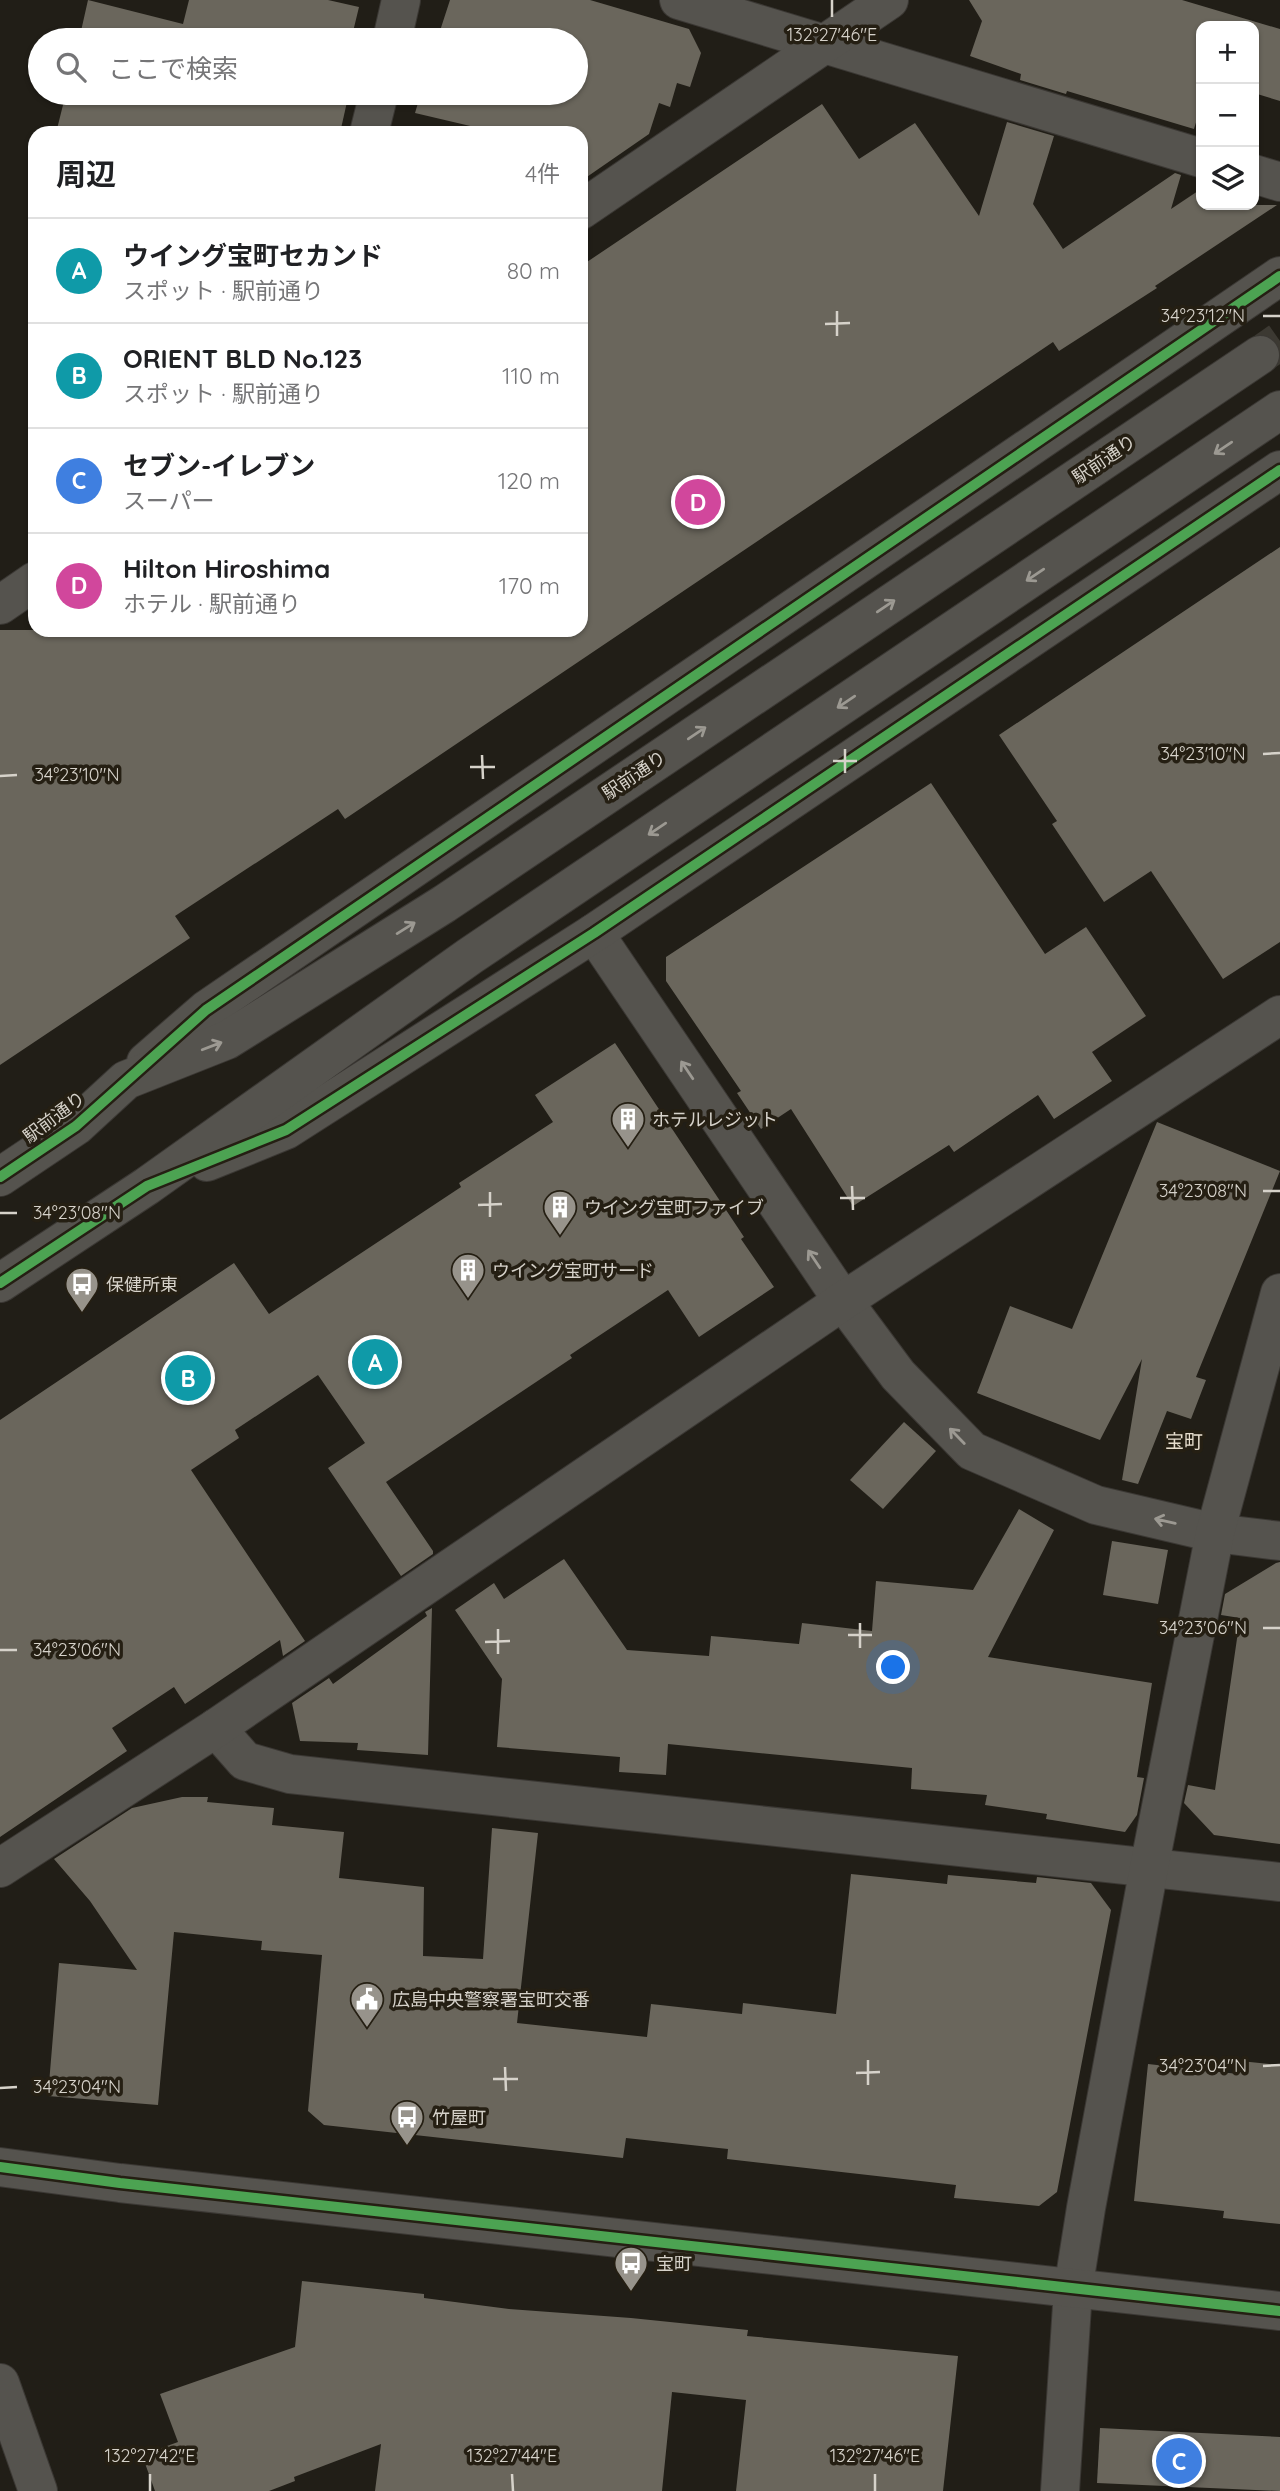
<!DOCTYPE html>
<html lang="ja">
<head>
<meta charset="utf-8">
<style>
	:root { --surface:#fff; --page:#f2f2f2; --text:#202124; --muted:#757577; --line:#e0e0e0; --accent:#2563eb }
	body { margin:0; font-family:Quicksand,"Noto Sans JP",sans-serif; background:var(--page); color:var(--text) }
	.controls { position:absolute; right:21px; top:21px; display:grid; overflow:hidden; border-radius:14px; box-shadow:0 2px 5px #0004 }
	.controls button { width:63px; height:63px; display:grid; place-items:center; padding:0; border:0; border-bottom:2px solid var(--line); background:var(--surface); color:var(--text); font:35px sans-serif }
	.you { position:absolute; left:894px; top:1668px; width:24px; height:24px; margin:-18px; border:5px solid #fff; border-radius:50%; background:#1a73e8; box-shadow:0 0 0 10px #1a73e833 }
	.badge { display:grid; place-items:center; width:46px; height:46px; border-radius:50%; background:var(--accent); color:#fff; font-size:23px; font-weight:700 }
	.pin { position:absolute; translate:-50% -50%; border:4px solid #fff; box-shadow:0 2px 7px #0006 }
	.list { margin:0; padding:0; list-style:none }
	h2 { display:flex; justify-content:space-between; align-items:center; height:91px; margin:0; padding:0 28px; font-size:30px }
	h2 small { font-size:23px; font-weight:400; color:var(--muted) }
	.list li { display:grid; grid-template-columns:46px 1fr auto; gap:21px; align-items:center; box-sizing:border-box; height:105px; padding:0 28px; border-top:2px solid var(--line) }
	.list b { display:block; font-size:26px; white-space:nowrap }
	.list p { margin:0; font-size:23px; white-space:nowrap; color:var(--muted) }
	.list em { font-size:23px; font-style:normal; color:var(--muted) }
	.icon { flex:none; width:38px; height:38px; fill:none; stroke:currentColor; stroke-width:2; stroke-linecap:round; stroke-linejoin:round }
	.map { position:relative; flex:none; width:1280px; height:2491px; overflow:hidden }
	.search { position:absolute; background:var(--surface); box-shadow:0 2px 5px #0004; left:28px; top:28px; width:560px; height:77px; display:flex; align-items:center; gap:18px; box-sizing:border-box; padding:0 24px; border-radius:38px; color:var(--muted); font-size:26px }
	.panel { position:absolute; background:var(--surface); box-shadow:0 2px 5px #0004; left:28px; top:126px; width:560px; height:511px; border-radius:21px }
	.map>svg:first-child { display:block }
	.building { fill:#6a665c }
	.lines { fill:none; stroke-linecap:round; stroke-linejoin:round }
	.tertiary-tunnel { stroke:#3c3932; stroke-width:38; stroke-dasharray:38 19; stroke-linecap:butt }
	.minor-casing { stroke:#3b3834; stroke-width:40 }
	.tertiary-casing { stroke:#3b3834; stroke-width:40 }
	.minor { stroke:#55534e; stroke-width:38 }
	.tertiary { stroke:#55534e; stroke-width:38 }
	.cycleway-casing { stroke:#251f13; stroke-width:15 }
	.cycleway { stroke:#4ca352; stroke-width:10 }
	.oneway { stroke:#9c9992 }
	.ticks { fill:none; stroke:#d6d2ca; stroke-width:2.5 }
	.labels { text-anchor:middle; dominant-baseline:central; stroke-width:7; stroke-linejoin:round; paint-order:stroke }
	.street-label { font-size:18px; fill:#d6d2ca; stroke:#251f13 }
	.poi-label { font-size:18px; fill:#d6d2ca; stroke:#251f13; text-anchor:start }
	.neighbourhood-label { font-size:19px; fill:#e7dece; stroke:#251f13 }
	.ticks-label { font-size:18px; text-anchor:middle; fill:#d6d2ca; stroke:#251f13; stroke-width:7; stroke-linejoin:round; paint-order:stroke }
</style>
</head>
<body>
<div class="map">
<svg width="1280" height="2491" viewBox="0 0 1280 2491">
	<rect width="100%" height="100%" fill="#211e17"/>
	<!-- building -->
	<g class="building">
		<path d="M 88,0 L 183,24 L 189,0 L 328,0 L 359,7 L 351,40 L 79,40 Z"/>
		<path d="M 450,0 L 590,0 L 689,29 L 701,53 L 690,87 L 677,83 L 670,107 L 659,103 L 649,134 L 581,181 L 581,133 L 500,133 L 415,113 L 421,93 L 576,93 L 576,40 L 437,40 Z"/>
		<path d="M 969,0 L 1182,0 L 1280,29 L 1280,101 L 1254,93 L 1254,26 L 1201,26 L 1201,106 L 1194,129 L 1067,91 L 1066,94 L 1020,80 L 1021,74 L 970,56 L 982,21 Z"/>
		<path d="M 66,93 L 349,93 L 340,133 L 56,133 Z"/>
		<path d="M 822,104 L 859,159 L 915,123 L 979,216 L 1007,122 L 1054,136 L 1033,204 L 1063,249 L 1175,173 L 1181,175 L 1171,209 L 1201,189 L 1201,205 L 1277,205 L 1155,286 L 1157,288 L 1059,351 L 1053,342 L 345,819 L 338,809 L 175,916 L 190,938 L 0,1065 L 0,630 L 581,630 L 581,266 Z"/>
		<path d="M 1280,547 L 1280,942 L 1223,979 L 1151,871 L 1104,902 L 1052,824 L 1057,821 L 999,735 Z"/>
		<path d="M 931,783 L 1045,954 L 1086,927 L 1146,1016 L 1092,1052 L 1112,1081 L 1054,1119 L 1038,1095 L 954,1152 L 949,1145 L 853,1206 L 791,1109 L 761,1129 L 737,1093 L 741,1091 L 666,981 L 666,957 Z"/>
		<path d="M 615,1043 L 744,1237 L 741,1239 L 774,1287 L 699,1337 L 668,1290 L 570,1355 L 572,1358 L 386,1482 L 433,1551 L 433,1554 L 401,1576 L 328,1468 L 365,1443 L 318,1375 L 235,1430 L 239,1438 L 191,1470 L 305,1641 L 283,1656 L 280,1640 L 185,1704 L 174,1687 L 112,1728 L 127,1751 L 0,1837 L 0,1420 L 234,1263 L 269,1314 L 461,1187 L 459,1183 L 553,1122 L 535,1095 Z"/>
		<path d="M 1157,1122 L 1280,1171 L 1196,1377 L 1206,1380 L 1191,1419 L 1167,1411 L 1138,1484 L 1122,1480 L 1142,1359 L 1100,1440 L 977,1393 L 1010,1306 L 1072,1329 Z"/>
		<path d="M 904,1422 L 936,1451 L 883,1509 L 850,1480 Z"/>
		<path d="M 1019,1509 L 1054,1530 L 988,1657 L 1152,1683 L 1137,1777 L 1144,1778 L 1137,1815 L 1125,1832 L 1046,1819 L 1047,1814 L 985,1805 L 987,1795 L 911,1789 L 912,1768 L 668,1744 L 666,1775 L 619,1772 L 620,1757 L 497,1747 L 502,1679 L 455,1610 L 494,1583 L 504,1599 L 564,1559 L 627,1650 L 709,1656 L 711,1636 L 799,1644 L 802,1623 L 872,1631 L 876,1581 L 973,1590 Z"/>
		<path d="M 1112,1541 L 1168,1550 L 1158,1604 L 1103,1595 Z"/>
		<path d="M 1280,1562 L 1280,1844 L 1214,1835 L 1184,1803 L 1188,1785 L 1215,1790 L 1240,1618 L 1221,1615 L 1225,1594 L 1276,1563 Z"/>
		<path d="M 432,1608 L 428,1755 L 357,1750 L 358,1743 L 300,1741 L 292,1703 L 329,1678 L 333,1684 L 427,1616 L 425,1612 Z"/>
		<path d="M 182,1797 L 208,1797 L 207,1802 L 274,1808 L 272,1825 L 344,1832 L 339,1878 L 424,1887 L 423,1956 L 483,1959 L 492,1828 L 538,1833 L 517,2023 L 647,2037 L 651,2004 L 742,2014 L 743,2003 L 836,2014 L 851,1874 L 947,1884 L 948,1875 L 1036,1883 L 1037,1877 L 1091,1883 L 1111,1910 L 1057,2192 L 1039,2206 L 976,2200 L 954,2198 L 956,2185 L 727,2159 L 728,2149 L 626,2138 L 623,2158 L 324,2125 L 308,2111 L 322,1955 L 261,1950 L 262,1941 L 174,1932 L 158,2105 L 48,2096 L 59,1963 L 137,1970 L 90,1901 L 54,1859 L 132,1808 Z"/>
		<path d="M 1240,2061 L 1280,2065 L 1280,2224 L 1223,2218 L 1224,2211 L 1134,2201 L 1148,2064 L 1238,2074 Z"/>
		<path d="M 302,2281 L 424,2294 L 424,2298 L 509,2309 L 631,2318 L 748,2330 L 747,2336 L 958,2356 L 943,2491 L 736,2491 L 746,2400 L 672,2392 L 662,2491 L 375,2491 L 381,2444 L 294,2477 L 295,2481 L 269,2491 L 155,2491 L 142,2455 L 178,2442 L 160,2394 L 295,2347 Z"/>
		<path d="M 1100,2428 L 1280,2437 L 1280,2491 L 1097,2483 Z"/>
	</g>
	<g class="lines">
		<!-- tertiary-tunnel -->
		<path class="tertiary-tunnel" d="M 1260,355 L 1280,341"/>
		<defs>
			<g id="minor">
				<path d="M 679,0 L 1201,158"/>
				<path d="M 392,40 L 401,0"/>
				<path d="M 369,133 L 379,93"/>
				<path d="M 1254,174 L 1280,182"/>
				<path d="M 581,210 L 889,0"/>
				<path d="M 0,605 L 35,581"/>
				<path d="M 594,933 L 843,1301 L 898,1375 L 972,1451 L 1096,1505 L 1215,1533 L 1280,1541"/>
				<path d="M 216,1728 L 245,1761 L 290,1774 L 1280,1882"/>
				<path d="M 0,1868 L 216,1728 L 843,1301 L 1280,1015"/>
				<path d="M 1060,2491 L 1073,2290 L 1086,2208 L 1149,1868 L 1215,1533 L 1280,1293"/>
			</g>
			<g id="tertiary">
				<path d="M 146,1062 L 206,1010 L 1280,276"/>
				<path d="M 207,1162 L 286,1130 L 594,933 L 1280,470"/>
				<path d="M 0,1177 L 76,1126 L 126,1080 L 227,1040 L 444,904 L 1260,355"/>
				<path d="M 0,1283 L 147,1186 L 470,956 L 1280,410"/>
				<path d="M 0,2167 L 120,2183 L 1280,2311"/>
				<path d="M 0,2383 L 38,2491"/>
			</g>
		</defs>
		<!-- minor casing -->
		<use href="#minor" class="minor-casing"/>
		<!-- tertiary casing -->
		<use href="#tertiary" class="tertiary-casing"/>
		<!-- minor -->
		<use href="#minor" class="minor"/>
		<!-- tertiary -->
		<use href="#tertiary" class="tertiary"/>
		<defs>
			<g id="cycleway">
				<path d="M 0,1177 L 76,1126 L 206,1010 L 1280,276"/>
				<path d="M 0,1283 L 147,1186 L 286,1130 L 594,933 L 1280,470"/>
				<path d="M 0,2167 L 120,2183 L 1280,2311"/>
			</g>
		</defs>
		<!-- cycleway casing -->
		<use href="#cycleway" class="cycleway-casing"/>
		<!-- cycleway -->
		<use href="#cycleway" class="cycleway"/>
	</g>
	<!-- one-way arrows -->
	<defs><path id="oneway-shaft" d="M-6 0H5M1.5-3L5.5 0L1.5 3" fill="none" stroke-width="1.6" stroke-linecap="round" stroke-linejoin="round" transform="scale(1.75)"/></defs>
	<g class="oneway">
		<use href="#oneway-shaft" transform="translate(1223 448) rotate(146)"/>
		<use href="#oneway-shaft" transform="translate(1035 575) rotate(146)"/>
		<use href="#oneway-shaft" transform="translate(886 606) rotate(-34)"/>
		<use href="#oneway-shaft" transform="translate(846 702) rotate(146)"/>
		<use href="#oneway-shaft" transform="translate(697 733) rotate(-34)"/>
		<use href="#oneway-shaft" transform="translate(657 829) rotate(146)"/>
		<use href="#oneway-shaft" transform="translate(406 928) rotate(-32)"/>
		<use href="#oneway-shaft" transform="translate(212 1046) rotate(-21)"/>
		<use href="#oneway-shaft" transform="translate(687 1070) rotate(-124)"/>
		<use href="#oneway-shaft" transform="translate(814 1259) rotate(-124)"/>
		<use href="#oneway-shaft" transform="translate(957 1436) rotate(-134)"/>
		<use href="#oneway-shaft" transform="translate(1165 1521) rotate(-167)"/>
	</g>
	<!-- ticks -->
	<path class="ticks" d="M 832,0 L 832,17M 837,311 L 837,336M 1263,316 L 1280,316M 825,324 L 850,323M 845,749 L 845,773M 1263,754 L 1280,753M 482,755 L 483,779M 833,761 L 857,761M 470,767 L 495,767M 0,776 L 17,775M 852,1186 L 853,1210M 1263,1191 L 1280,1191M 490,1192 L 490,1217M 840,1198 L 865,1198M 478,1205 L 502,1204M 0,1213 L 17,1213M 860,1623 L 860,1648M 1263,1628 L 1280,1628M 498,1629 L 498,1654M 848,1635 L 872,1635M 485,1642 L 510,1641M 0,1650 L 17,1650M 868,2060 L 868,2085M 1263,2066 L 1280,2065M 505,2067 L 506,2091M 856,2073 L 880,2072M 493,2079 L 518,2079M 0,2088 L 17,2087M 150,2474 L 150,2491M 512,2474 L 513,2491M 875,2474 L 875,2491"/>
	<!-- icons -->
	<defs>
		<symbol id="building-pin" viewBox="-11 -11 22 30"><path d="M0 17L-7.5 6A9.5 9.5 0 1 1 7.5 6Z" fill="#97938b" stroke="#251f13"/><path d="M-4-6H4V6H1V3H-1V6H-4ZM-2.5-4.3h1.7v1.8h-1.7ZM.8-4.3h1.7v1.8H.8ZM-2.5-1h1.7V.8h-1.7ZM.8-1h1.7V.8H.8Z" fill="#fff"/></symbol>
		<symbol id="bus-pin" viewBox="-11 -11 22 30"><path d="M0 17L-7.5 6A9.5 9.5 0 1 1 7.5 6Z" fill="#97938b" stroke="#251f13"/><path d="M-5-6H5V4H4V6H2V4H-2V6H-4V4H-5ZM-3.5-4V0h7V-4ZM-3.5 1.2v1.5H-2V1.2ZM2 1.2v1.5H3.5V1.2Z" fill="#fff"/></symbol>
		<symbol id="civic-pin" viewBox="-11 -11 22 30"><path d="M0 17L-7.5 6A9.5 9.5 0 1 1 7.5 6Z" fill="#97938b" stroke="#251f13"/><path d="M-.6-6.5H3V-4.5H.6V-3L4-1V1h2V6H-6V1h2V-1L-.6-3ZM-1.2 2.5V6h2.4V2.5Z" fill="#fff"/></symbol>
	</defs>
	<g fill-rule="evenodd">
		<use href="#building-pin" x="609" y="1100" width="38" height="52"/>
		<use href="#building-pin" x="541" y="1188" width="38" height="52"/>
		<use href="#building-pin" x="449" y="1251" width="38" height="52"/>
		<use href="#bus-pin" x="63" y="1265" width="38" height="52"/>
		<use href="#civic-pin" x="348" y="1980" width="38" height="52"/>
		<use href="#bus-pin" x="388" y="2098" width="38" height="52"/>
		<use href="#bus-pin" x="612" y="2244" width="38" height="52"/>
	</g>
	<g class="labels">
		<!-- street labels -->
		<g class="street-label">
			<text transform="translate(1104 459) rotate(-34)">駅前通り</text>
			<text transform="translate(634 775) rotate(-34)">駅前通り</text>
			<text transform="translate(54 1117) rotate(-37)">駅前通り</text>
		</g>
		<!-- poi labels -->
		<g class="poi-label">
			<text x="652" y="1119">ホテルレジット</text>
			<text x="584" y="1207">ウイング宝町ファイブ</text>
			<text x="492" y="1270">ウイング宝町サード</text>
			<text x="106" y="1284">保健所東</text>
			<text x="392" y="1999">広島中央警察署宝町交番</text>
			<text x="432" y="2117">竹屋町</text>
			<text x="656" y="2263">宝町</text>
		</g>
		<!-- neighbourhood labels -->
		<g class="neighbourhood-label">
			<text x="1184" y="1441">宝町</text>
		</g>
	</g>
	<g class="ticks-label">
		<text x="832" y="41">132°27'46"E</text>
		<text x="1203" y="322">34°23'12"N</text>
		<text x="1203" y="760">34°23'10"N</text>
		<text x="77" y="781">34°23'10"N</text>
		<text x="1203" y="1197">34°23'08"N</text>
		<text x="77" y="1219">34°23'08"N</text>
		<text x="1203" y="1634">34°23'06"N</text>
		<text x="77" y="1656">34°23'06"N</text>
		<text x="1203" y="2072">34°23'04"N</text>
		<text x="77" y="2093">34°23'04"N</text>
		<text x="150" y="2462">132°27'42"E</text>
		<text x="512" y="2462">132°27'44"E</text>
		<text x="875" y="2462">132°27'46"E</text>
	</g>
</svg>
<div class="controls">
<button>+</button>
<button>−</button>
<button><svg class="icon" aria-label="layers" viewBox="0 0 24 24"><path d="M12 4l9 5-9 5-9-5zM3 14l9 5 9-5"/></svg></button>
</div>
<div class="you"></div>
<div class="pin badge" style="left:375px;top:1362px;background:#0f9aa8">A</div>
<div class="pin badge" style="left:188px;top:1378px;background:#0f9aa8">B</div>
<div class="pin badge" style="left:1179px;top:2461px;background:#3f7fe0">C</div>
<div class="pin badge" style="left:698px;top:502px;background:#d1479c">D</div>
<div class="search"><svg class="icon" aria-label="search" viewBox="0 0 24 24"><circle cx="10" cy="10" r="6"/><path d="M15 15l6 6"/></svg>ここで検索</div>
<section class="panel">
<h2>周辺<small>4件</small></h2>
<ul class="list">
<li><span class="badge" style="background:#0f9aa8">A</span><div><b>ウイング宝町セカンド</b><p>スポット · 駅前通り</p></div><em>80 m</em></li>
<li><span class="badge" style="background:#0f9aa8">B</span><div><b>ORIENT BLD No.123</b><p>スポット · 駅前通り</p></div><em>110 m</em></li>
<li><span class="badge" style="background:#3f7fe0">C</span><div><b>セブン-イレブン</b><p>スーパー</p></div><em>120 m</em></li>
<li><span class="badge" style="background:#d1479c">D</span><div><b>Hilton Hiroshima</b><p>ホテル · 駅前通り</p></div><em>170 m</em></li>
</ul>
</section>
</div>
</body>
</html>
